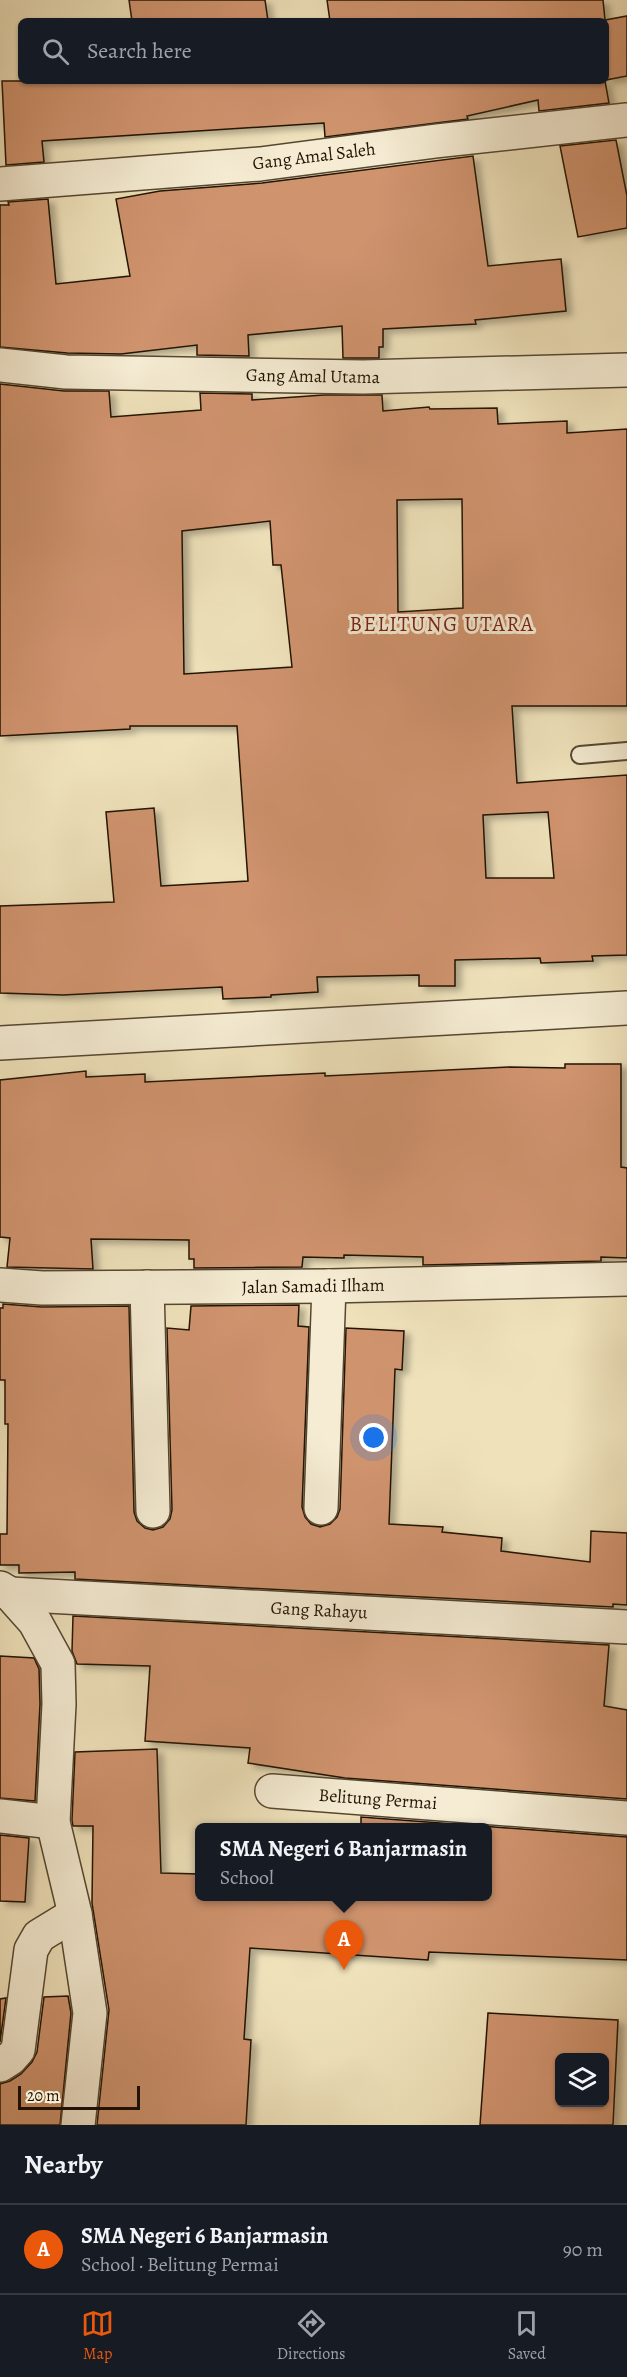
<!DOCTYPE html>
<html lang="en">
<head>
<meta charset="utf-8">
<style>
	:root { --surface:#171b24; --page:#242831; --text:#f1f3f6; --muted:#9ea1a6; --line:#363941; --accent:#ea580c }
	body { margin:0; font-family:Alegreya,serif; background:var(--page); color:var(--text) }
	.controls { position:absolute; right:18px; bottom:18px; display:grid; overflow:hidden; border-radius:9px; box-shadow:0 2px 4px #0004 }
	.controls button { width:54px; height:54px; display:grid; place-items:center; padding:0; border:0; border-bottom:2px solid var(--line); background:var(--surface); color:var(--text); font:30px sans-serif }
	.scale { position:absolute; left:18px; bottom:15px; width:122px; box-sizing:border-box; padding-left:6px; border:3px solid #231304; border-top:0; font-size:16px; line-height:21px; white-space:nowrap; color:#231304; -webkit-text-stroke:4px #f5ecd3; paint-order:stroke }
	.you { position:absolute; left:374px; top:1438px; width:21px; height:21px; margin:-15px; border:4px solid #fff; border-radius:50%; background:#1a73e8; box-shadow:0 0 0 9px #1a73e833 }
	.badge { display:grid; place-items:center; width:39px; height:39px; border-radius:50%; background:var(--accent); color:#fff; font-size:20px; font-weight:700 }
	.pin { position:absolute; translate:-50% -50px; filter:drop-shadow(0 2px 3px #0008) }
	.pin::after { content:''; position:absolute; top:32px; width:21px; height:18px; background:inherit; clip-path:polygon(0 0,100% 0,50% 100%) }
	.popup { position:absolute; left:195px; top:1823px; width:297px; height:78px; box-sizing:border-box; display:grid; place-content:center; border-radius:9px; background:var(--surface); filter:drop-shadow(0 2px 4px #0005); font-size:20px; white-space:nowrap; color:var(--muted) }
	.popup b { font-size:22px; color:var(--text) }
	.popup::after { content:''; position:absolute; left:50%; top:100%; margin-left:-12px; border:12px solid transparent; border-top-color:var(--surface) }
	.list { margin:0; padding:0; list-style:none }
	h2 { display:flex; justify-content:space-between; align-items:center; height:78px; margin:0; padding:0 24px; font-size:26px }
	h2 small { font-size:20px; font-weight:400; color:var(--muted) }
	.list li { display:grid; grid-template-columns:39px 1fr auto; gap:18px; align-items:center; box-sizing:border-box; height:90px; padding:0 24px; border-top:2px solid var(--line) }
	.list b { display:block; font-size:22px; white-space:nowrap }
	.list p { margin:0; font-size:20px; white-space:nowrap; color:var(--muted) }
	.list em { font-size:20px; font-style:normal; color:var(--muted) }
	.icon { flex:none; width:33px; height:33px; fill:none; stroke:currentColor; stroke-width:2; stroke-linecap:round; stroke-linejoin:round }
	.map { position:relative; flex:none; width:627px; height:2125px; overflow:hidden }
	.search { position:absolute; background:var(--surface); box-shadow:0 2px 4px #0004; left:18px; right:18px; top:18px; height:66px; display:flex; align-items:center; gap:15px; box-sizing:border-box; padding:0 21px; border-radius:9px; color:var(--muted); font-size:22px }
	.sheet { height:168px; background:var(--surface) }
	nav { display:flex; justify-content:space-around; align-items:center; box-sizing:border-box; height:84px; border-top:2px solid var(--line); background:var(--surface); font-size:16px; color:var(--muted) }
	nav a { display:grid; justify-items:center; gap:3px }
	nav .on { color:var(--accent) }
	.map>svg:first-child { display:block }
	.building { fill:#cf936e; stroke:#231304; stroke-width:1.5; fill-rule:evenodd; filter:url(#shadow) }
	.lines { fill:none; stroke-linecap:round; stroke-linejoin:round }
	.lane-casing { stroke:#564732; stroke-width:20 }
	.street-casing { stroke:#564732; stroke-width:36 }
	.lane { stroke:#f5ecd3; stroke-width:16 }
	.street { stroke:#f5ecd3; stroke-width:33 }
	.labels { text-anchor:middle; dominant-baseline:central; stroke-width:6; stroke-linejoin:round; paint-order:stroke }
	.street-label { font-size:18px; fill:#231304; stroke:#f5ecd3 }
	.quarter-label { font-size:21px; letter-spacing:1.5px; fill:#7a1f14; stroke:#f5ecd3 }
</style>
</head>
<body>
<div class="map">
<svg width="627" height="2125" viewBox="0 0 627 2125">
	<defs>
		<filter id="shadow"><feDropShadow dx="6" dy="4" stdDeviation="3" flood-color="#0004"/></filter>
	</defs>
	<rect width="100%" height="100%" fill="#efe2bb"/>
	<filter id="stains"><feTurbulence type="fractalNoise" baseFrequency=".00333" numOctaves="4"/><feColorMatrix values="0 0 0 0 .2 0 0 0 0 .09 0 0 0 0 .02 0 0 0 .5 -.17"/></filter>
	<radialGradient id="worn" r=".72"><stop offset=".6" stop-color="#630" stop-opacity="0"/><stop offset="1" stop-color="#630" stop-opacity=".3"/></radialGradient>
	<!-- building -->
	<g class="building">
		<path d="M 129,0 L 265,0 L 268,21 L 132,21 Z"/>
		<path d="M 327,0 L 603,0 L 605,20 L 627,16 L 627,76 L 606,80 L 606,21 L 330,21 Z"/>
		<path d="M 2,81 L 605,81 L 609,103 L 539,111 L 538,100 L 467,116 L 468,119 L 325,137 L 324,123 L 42,141 L 44,162 L 6,165 Z"/>
		<path d="M 616,140 L 627,196 L 627,228 L 578,237 L 560,146 Z"/>
		<path d="M 473,156 L 488,266 L 561,259 L 566,311 L 475,320 L 476,324 L 383,329 L 383,347 L 379,347 L 379,358 L 343,358 L 342,326 L 248,335 L 249,356 L 197,355 L 197,345 L 121,354 L 67,353 L 0,347 L 0,205 L 9,205 L 8,202 L 48,199 L 56,284 L 130,276 L 116,199 L 160,191 L 262,183 Z"/>
		<path d="M 0,384 L 64,391 L 109,391 L 111,417 L 201,410 L 200,393 L 252,394 L 252,400 L 324,395 L 382,395 L 383,411 L 429,407 L 430,409 L 497,408 L 498,424 L 567,421 L 567,433 L 627,429 L 627,706 L 512,706 L 517,783 L 627,775 L 627,955 L 592,956 L 593,961 L 541,963 L 540,958 L 455,960 L 455,986 L 419,986 L 419,975 L 317,977 L 318,992 L 271,995 L 271,997 L 223,999 L 222,987 L 63,995 L 0,993 L 0,906 L 114,902 L 106,812 L 154,808 L 161,886 L 248,881 L 237,726 L 130,726 L 130,729 L 0,736 ZM 462,499 L 463,608 L 398,612 L 397,500 ZM 270,521 L 273,565 L 281,565 L 292,667 L 184,674 L 182,531 ZM 548,812 L 554,878 L 486,878 L 483,815 Z"/>
		<path d="M 565,1064 L 621,1064 L 621,1167 L 627,1168 L 627,1258 L 601,1257 L 601,1261 L 423,1265 L 423,1257 L 344,1255 L 344,1258 L 303,1257 L 302,1267 L 194,1268 L 194,1259 L 189,1259 L 189,1240 L 91,1239 L 93,1269 L 7,1267 L 10,1238 L 0,1237 L 0,1080 L 86,1071 L 86,1077 L 145,1074 L 145,1082 L 325,1073 L 325,1076 L 509,1067 L 565,1068 Z"/>
		<path d="M 3,1304 L 42,1307 L 129,1306 L 134,1512 L 137,1521 L 145,1528 L 153,1530 L 163,1527 L 170,1519 L 172,1510 L 167,1328 L 189,1330 L 191,1306 L 299,1305 L 298,1326 L 309,1327 L 302,1507 L 305,1517 L 311,1524 L 320,1527 L 330,1524 L 337,1517 L 340,1509 L 346,1328 L 404,1331 L 402,1370 L 395,1369 L 389,1524 L 443,1527 L 442,1532 L 502,1538 L 501,1551 L 590,1562 L 591,1531 L 627,1533 L 627,1605 L 613,1604 L 613,1607 L 75,1579 L 75,1572 L 19,1573 L 19,1565 L 0,1565 L 0,1534 L 7,1534 L 8,1424 L 5,1424 L 5,1380 L 0,1380 L 0,1308 L 3,1308 Z"/>
		<path d="M 73,1616 L 609,1645 L 604,1706 L 627,1710 L 627,1799 L 345,1778 L 248,1763 L 250,1748 L 145,1741 L 150,1666 L 77,1664 L 72,1651 Z"/>
		<path d="M 0,1656 L 34,1658 L 39,1669 L 40,1704 L 35,1801 L 0,1798 Z"/>
		<path d="M 157,1749 L 161,1873 L 200,1874 L 200,1896 L 488,1896 L 488,1827 L 361,1827 L 361,1817 L 627,1837 L 627,1960 L 429,1952 L 428,1960 L 250,1948 L 244,2039 L 251,2040 L 246,2125 L 97,2125 L 109,2010 L 92,1903 L 93,1826 L 73,1826 L 72,1820 L 75,1752 Z"/>
		<path d="M 0,1835 L 29,1838 L 25,1902 L 0,1901 Z"/>
		<path d="M 68,1996 L 71,2013 L 60,2125 L 0,2125 L 0,2084 L 10,2081 L 21,2074 L 32,2062 L 37,2052 L 44,1997 Z"/>
		<path d="M 6,1998 L 0,2042 L 0,1999 Z"/>
		<path d="M 488,2013 L 618,2020 L 613,2125 L 480,2125 ZM 560,2058 L 604,2058 L 604,2103 L 560,2103 Z"/>
	</g>
	<g class="lines">
		<defs>
			<path id="lane" d="M 580,755 L 627,751"/>
			<g id="street">
				<path d="M 0,184 L 260,164 L 436,141 L 627,120"/>
				<path d="M 0,365 L 66,372 L 363,377 L 627,370"/>
				<path d="M 0,1043 L 627,1008"/>
				<path d="M 0,1285 L 42,1288 L 329,1286 L 627,1279"/>
				<path d="M 147,1287 L 153,1511"/>
				<path d="M 321,1508 L 329,1286"/>
				<path d="M 0,1588 L 10,1594 L 35,1622 L 58,1664 L 59,1704 L 53,1822 L 75,1914 L 90,2013 L 78,2125"/>
				<path d="M 10,1594 L 627,1627"/>
				<path d="M 272,1791 L 627,1818"/>
				<path d="M 0,1816 L 53,1822"/>
				<path d="M 0,2065 L 11,2058 L 18,2050 L 31,1950 L 39,1936 L 75,1914"/>
			</g>
		</defs>
		<!-- lane casing -->
		<use href="#lane" class="lane-casing"/>
		<!-- street casing -->
		<use href="#street" class="street-casing"/>
		<!-- lane -->
		<use href="#lane" class="lane"/>
		<!-- street -->
		<use href="#street" class="street"/>
	</g>
	<g class="labels">
		<!-- street labels -->
		<g class="street-label">
			<text transform="translate(314 156) rotate(-7)">Gang Amal Saleh</text>
			<text transform="translate(313 376) rotate(1)">Gang Amal Utama</text>
			<text transform="translate(313 1286) rotate(-1)">Jalan Samadi Ilham</text>
			<text transform="translate(319 1610) rotate(3)">Gang Rahayu</text>
			<text transform="translate(378 1799) rotate(4)">Belitung Permai</text>
		</g>
		<!-- quarter labels -->
		<g class="quarter-label">
			<text x="442" y="624">BELITUNG UTARA</text>
		</g>
	</g>
	<rect width="100%" height="100%" filter="url(#stains)"/>
	<rect width="100%" height="100%" fill="url(#worn)"/>
</svg>
<div class="controls">
<button><svg class="icon" aria-label="layers" viewBox="0 0 24 24"><path d="M12 4l9 5-9 5-9-5zM3 14l9 5 9-5"/></svg></button>
</div>
<div class="scale">20 m</div>
<div class="you"></div>
<div class="pin badge" style="left:344px;top:1970px">A</div>
<div class="popup"><b>SMA Negeri 6 Banjarmasin</b>School</div>
<div class="search"><svg class="icon" aria-label="search" viewBox="0 0 24 24"><circle cx="10" cy="10" r="6"/><path d="M15 15l6 6"/></svg>Search here</div>
</div>
<section class="sheet">
<h2>Nearby<small></small></h2>
<ul class="list">
<li><span class="badge">A</span><div><b>SMA Negeri 6 Banjarmasin</b><p>School · Belitung Permai</p></div><em>90 m</em></li>
</ul>
</section>
<nav>
<a class="on"><svg class="icon" aria-label="map" viewBox="0 0 24 24"><path d="M3 6l6-2 6 2 6-2v14l-6 2-6-2-6 2zM9 4v14M15 6v14"/></svg>Map</a>
<a><svg class="icon" aria-label="directions" viewBox="0 0 24 24"><path d="M12 3l9 9-9 9-9-9zM9 14v-3h6M13 9l2 2-2 2"/></svg>Directions</a>
<a><svg class="icon" aria-label="saved" viewBox="0 0 24 24"><path d="M7 4h10v16l-5-4-5 4z"/></svg>Saved</a>
</nav>
</body>
</html>
